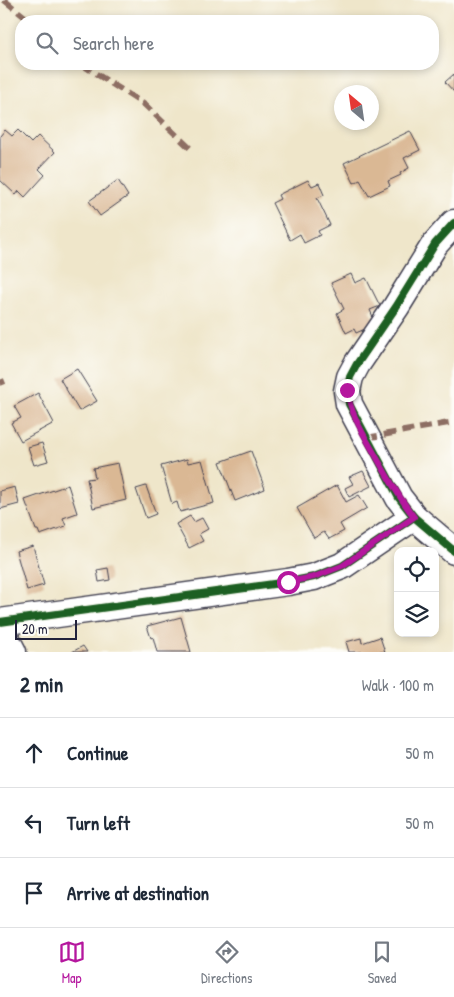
<!DOCTYPE html>
<html lang="en">
<head>
<meta charset="utf-8">
<style>
	:root { --surface:#fff; --page:#f2f2f3; --text:#1f2937; --muted:#747a83; --line:#e0e1e3; --accent:#b5179e }
	body { margin:0; font-family:"Patrick Hand",sans-serif; background:var(--page); color:var(--text) }
	.controls { position:absolute; right:15px; bottom:15px; display:grid; overflow:hidden; border-radius:10px; box-shadow:0 2px 8px #0003 }
	.controls button { width:45px; height:45px; display:grid; place-items:center; padding:0; border:0; border-bottom:1px solid var(--line); background:var(--surface); color:var(--text); font:25px sans-serif }
	.compass { position:absolute; left:334px; top:85px; width:45px; height:45px; border-radius:50%; background:var(--surface); box-shadow:0 2px 8px #0003; rotate:331deg }
	.scale { position:absolute; left:15px; bottom:12px; width:62px; box-sizing:border-box; padding-left:5px; border:2px solid #22223b; border-top:0; font-size:14px; line-height:18px; white-space:nowrap; color:#22223b; -webkit-text-stroke:4px #fdfcf7; paint-order:stroke }
	.stop { position:absolute; width:15px; height:15px; margin:-11px; border:4px solid #b5179e; border-radius:50%; background:#fff }
	.stop.end { background:#b5179e; border-color:#fff; box-shadow:0 1px 5px #0008 }
	.list { margin:0; padding:0; list-style:none }
	h2 { display:flex; justify-content:space-between; align-items:center; height:65px; margin:0; padding:0 20px; font-size:21px }
	h2 small { font-size:16px; font-weight:400; color:var(--muted) }
	.list li { display:grid; grid-template-columns:32px 1fr auto; gap:15px; align-items:center; box-sizing:border-box; height:70px; padding:0 20px; border-top:1px solid var(--line) }
	.list b { display:block; font-size:19px; white-space:nowrap }
	.list em { font-size:16px; font-style:normal; color:var(--muted) }
	.icon { flex:none; width:28px; height:28px; fill:none; stroke:currentColor; stroke-width:2; stroke-linecap:round; stroke-linejoin:round }
	.map { position:relative; flex:none; width:454px; height:652px; overflow:hidden }
	.search { position:absolute; background:var(--surface); box-shadow:0 2px 8px #0003; left:15px; right:15px; top:15px; height:55px; display:flex; align-items:center; gap:12px; box-sizing:border-box; padding:0 18px; border-radius:20px; color:var(--muted); font-size:19px }
	.sheet { height:275px; background:var(--surface) }
	nav { display:flex; justify-content:space-around; align-items:center; box-sizing:border-box; height:70px; border-top:1px solid var(--line); background:var(--surface); font-size:14px; color:var(--muted) }
	nav a { display:grid; justify-items:center; gap:2px }
	nav .on { color:var(--accent) }
	.map>svg:first-child { display:block }
	.building { fill:#dab894 }
	.lines { fill:none; stroke-linecap:round; stroke-linejoin:round }
	.minor-casing { stroke:#413f50; stroke-width:29 }
	.minor { stroke:#fff; stroke-width:26 }
	.quiet { stroke:#8d6e63; stroke-width:6; stroke-dasharray:12 6; stroke-linecap:butt }
	.cycleway-casing { stroke:#fdfcf7; stroke-width:11 }
	.cycleway { stroke:#1b5e20; stroke-width:8 }
	.route { stroke:#b5179e; stroke-width:6 }
</style>
</head>
<body>
<div class="map">
<svg width="454" height="652" viewBox="0 0 454 652">
	<rect width="100%" height="100%" fill="#fdfcf7"/>
	<filter id="ink" filterUnits="userSpaceOnUse"><feTurbulence type="fractalNoise" baseFrequency=".02" numOctaves="2"/><feDisplacementMap in="SourceGraphic" scale="10" xChannelSelector="R" yChannelSelector="G"/><feConvolveMatrix kernelMatrix="1 2 1 2 8 2 1 2 1" color-interpolation-filters="sRGB"/></filter>
	<filter id="wash" filterUnits="userSpaceOnUse"><feTurbulence type="fractalNoise" baseFrequency=".0096" numOctaves="4" result="noise"/><feDisplacementMap in="SourceGraphic" scale="20" xChannelSelector="R" yChannelSelector="G"/><feGaussianBlur stdDeviation="1.12" result="paint"/><feColorMatrix in="noise" values="0 0 0 0 0 0 0 0 0 0 0 0 0 0 0 0 0 1.4 0 .05"/><feComposite in="paint" operator="in"/></filter>
	<g filter="url(#wash)">
		<rect width="100%" height="100%" fill="#efe6ca"/>
		<g id="blocks">
			<!-- building -->
			<g class="building">
				<path d="M 454,74 L 454,92 L 445,82 Z"/>
				<path d="M 5,130 L 12,136 L 18,130 L 31,143 L 38,136 L 55,152 L 39,169 L 45,175 L 25,197 L 19,191 L 16,195 L 0,180 L 0,136 Z"/>
				<path d="M 410,131 L 420,150 L 404,158 L 409,168 L 400,173 L 401,175 L 388,181 L 390,186 L 369,196 L 360,180 L 354,183 L 344,163 Z"/>
				<path d="M 118,180 L 128,196 L 100,216 L 89,201 Z"/>
				<path d="M 308,180 L 312,186 L 319,183 L 324,195 L 317,198 L 330,225 L 318,231 L 320,235 L 304,243 L 300,234 L 290,240 L 272,203 L 280,199 L 278,195 Z"/>
				<path d="M 351,274 L 355,283 L 366,278 L 380,306 L 370,310 L 376,324 L 356,333 L 354,329 L 346,333 L 337,313 L 344,309 L 331,283 Z"/>
				<path d="M 77,369 L 97,401 L 79,411 L 60,379 Z"/>
				<path d="M 38,393 L 54,423 L 21,441 L 11,423 L 21,418 L 14,406 Z"/>
				<path d="M 42,443 L 48,461 L 34,465 L 28,447 Z"/>
				<path d="M 251,451 L 265,489 L 235,501 L 220,462 Z"/>
				<path d="M 187,459 L 188,463 L 202,460 L 214,503 L 180,512 L 177,502 L 172,504 L 161,466 Z"/>
				<path d="M 118,463 L 126,500 L 93,508 L 87,479 L 95,478 L 93,468 Z"/>
				<path d="M 363,471 L 371,486 L 349,497 L 345,488 L 353,484 L 349,477 Z"/>
				<path d="M 68,485 L 77,513 L 63,518 L 66,526 L 40,535 L 38,530 L 36,530 L 25,500 Z"/>
				<path d="M 337,485 L 346,502 L 359,495 L 367,508 L 340,524 L 344,531 L 329,539 L 324,532 L 314,538 L 297,508 Z"/>
				<path d="M 146,486 L 156,514 L 146,518 L 136,489 Z"/>
				<path d="M 15,487 L 19,504 L 0,509 L 0,491 Z"/>
				<path d="M 190,516 L 194,522 L 202,518 L 208,529 L 199,534 L 203,541 L 189,548 L 176,524 Z"/>
				<path d="M 33,546 L 44,585 L 27,590 L 16,551 Z"/>
				<path d="M 108,568 L 110,580 L 99,582 L 97,570 Z"/>
				<path d="M 181,617 L 191,652 L 157,652 L 153,637 L 151,638 L 147,626 Z"/>
				<path d="M 380,637 L 385,652 L 349,652 L 346,642 L 361,638 L 362,643 Z"/>
				<path d="M 83,646 L 87,652 L 72,652 Z"/>
			</g>
		</g>
	</g>
	<g filter="url(#ink)">
		<use href="#blocks" fill-opacity="0" stroke="#413f50" stroke-width="1"/>
		<g class="lines">
			<defs>
				<g id="minor">
					<path d="M 454,223 L 435,244 L 396,307 L 357,364 L 350,377 L 347,391 L 349,404 L 399,498 L 414,517 L 454,551"/>
					<path d="M 0,622 L 288,582 L 314,577 L 342,566 L 414,517"/>
					<path d="M 0,627 L 13,652"/>
				</g>
			</defs>
			<!-- minor casing -->
			<use href="#minor" class="minor-casing"/>
			<!-- minor -->
			<use href="#minor" class="minor"/>
			<!-- quiet -->
			<g class="quiet">
				<path d="M 4,0 L 30,21"/>
				<path d="M 81,64 L 145,105 L 194,152"/>
				<path d="M 0,383 L 5,381"/>
				<path d="M 366,438 L 454,422"/>
			</g>
			<defs>
				<g id="cycleway">
					<path d="M 454,223 L 435,244 L 396,307 L 357,364 L 350,377 L 347,391 L 349,404 L 399,498 L 414,517 L 454,551"/>
					<path d="M 0,622 L 288,582 L 314,577 L 342,566 L 414,517"/>
				</g>
			</defs>
			<!-- cycleway casing -->
			<use href="#cycleway" class="cycleway-casing"/>
			<!-- cycleway -->
			<use href="#cycleway" class="cycleway"/>
		</g>
	</g>
	<g class="lines" filter="url(#ink)">
		<!-- route -->
		<path class="route" d="M 288,582 L 314,577 L 342,566 L 414,517 C 398,496 386,474 373,451 C 362,432 350,412 347,390"/>
	</g>
</svg>
<div class="controls">
<button><svg class="icon" aria-label="locate" viewBox="0 0 24 24"><circle cx="12" cy="12" r="6"/><path d="M12 2v4M12 18v4M2 12h4M18 12h4"/></svg></button>
<button><svg class="icon" aria-label="layers" viewBox="0 0 24 24"><path d="M12 4l9 5-9 5-9-5zM3 14l9 5 9-5"/></svg></button>
</div>
<svg class="compass" viewBox="-18 -18 36 36"><path d="M0-13l5 13h-10z" fill="#e53935"/><path d="M0 13l5-13h-10z" fill="#747a83"/></svg>
<div class="scale">20 m</div>
<div class="stop" style="left:288px;top:582px"></div>
<div class="stop end" style="left:347px;top:390px"></div>
<div class="search"><svg class="icon" aria-label="search" viewBox="0 0 24 24"><circle cx="10" cy="10" r="6"/><path d="M15 15l6 6"/></svg>Search here</div>
</div>
<section class="sheet">
<h2>2 min<small>Walk · 100 m</small></h2>
<ul class="list">
<li><svg class="icon" aria-label="ahead" viewBox="0 0 24 24"><path d="M12 20V5M6 11l6-6 6 6"/></svg><div><b>Continue</b></div><em>50 m</em></li>
<li><svg class="icon" aria-label="left" viewBox="0 0 24 24"><path d="M17 20v-9H6M10 6l-5 5 5 5"/></svg><div><b>Turn left</b></div><em>50 m</em></li>
<li><svg class="icon" aria-label="arrive" viewBox="0 0 24 24"><path d="M6 21V4h12l-3 4 3 4H6"/></svg><div><b>Arrive at destination</b></div></li>
</ul>
</section>
<nav>
<a class="on"><svg class="icon" aria-label="map" viewBox="0 0 24 24"><path d="M3 6l6-2 6 2 6-2v14l-6 2-6-2-6 2zM9 4v14M15 6v14"/></svg>Map</a>
<a><svg class="icon" aria-label="directions" viewBox="0 0 24 24"><path d="M12 3l9 9-9 9-9-9zM9 14v-3h6M13 9l2 2-2 2"/></svg>Directions</a>
<a><svg class="icon" aria-label="saved" viewBox="0 0 24 24"><path d="M7 4h10v16l-5-4-5 4z"/></svg>Saved</a>
</nav>
</body>
</html>
